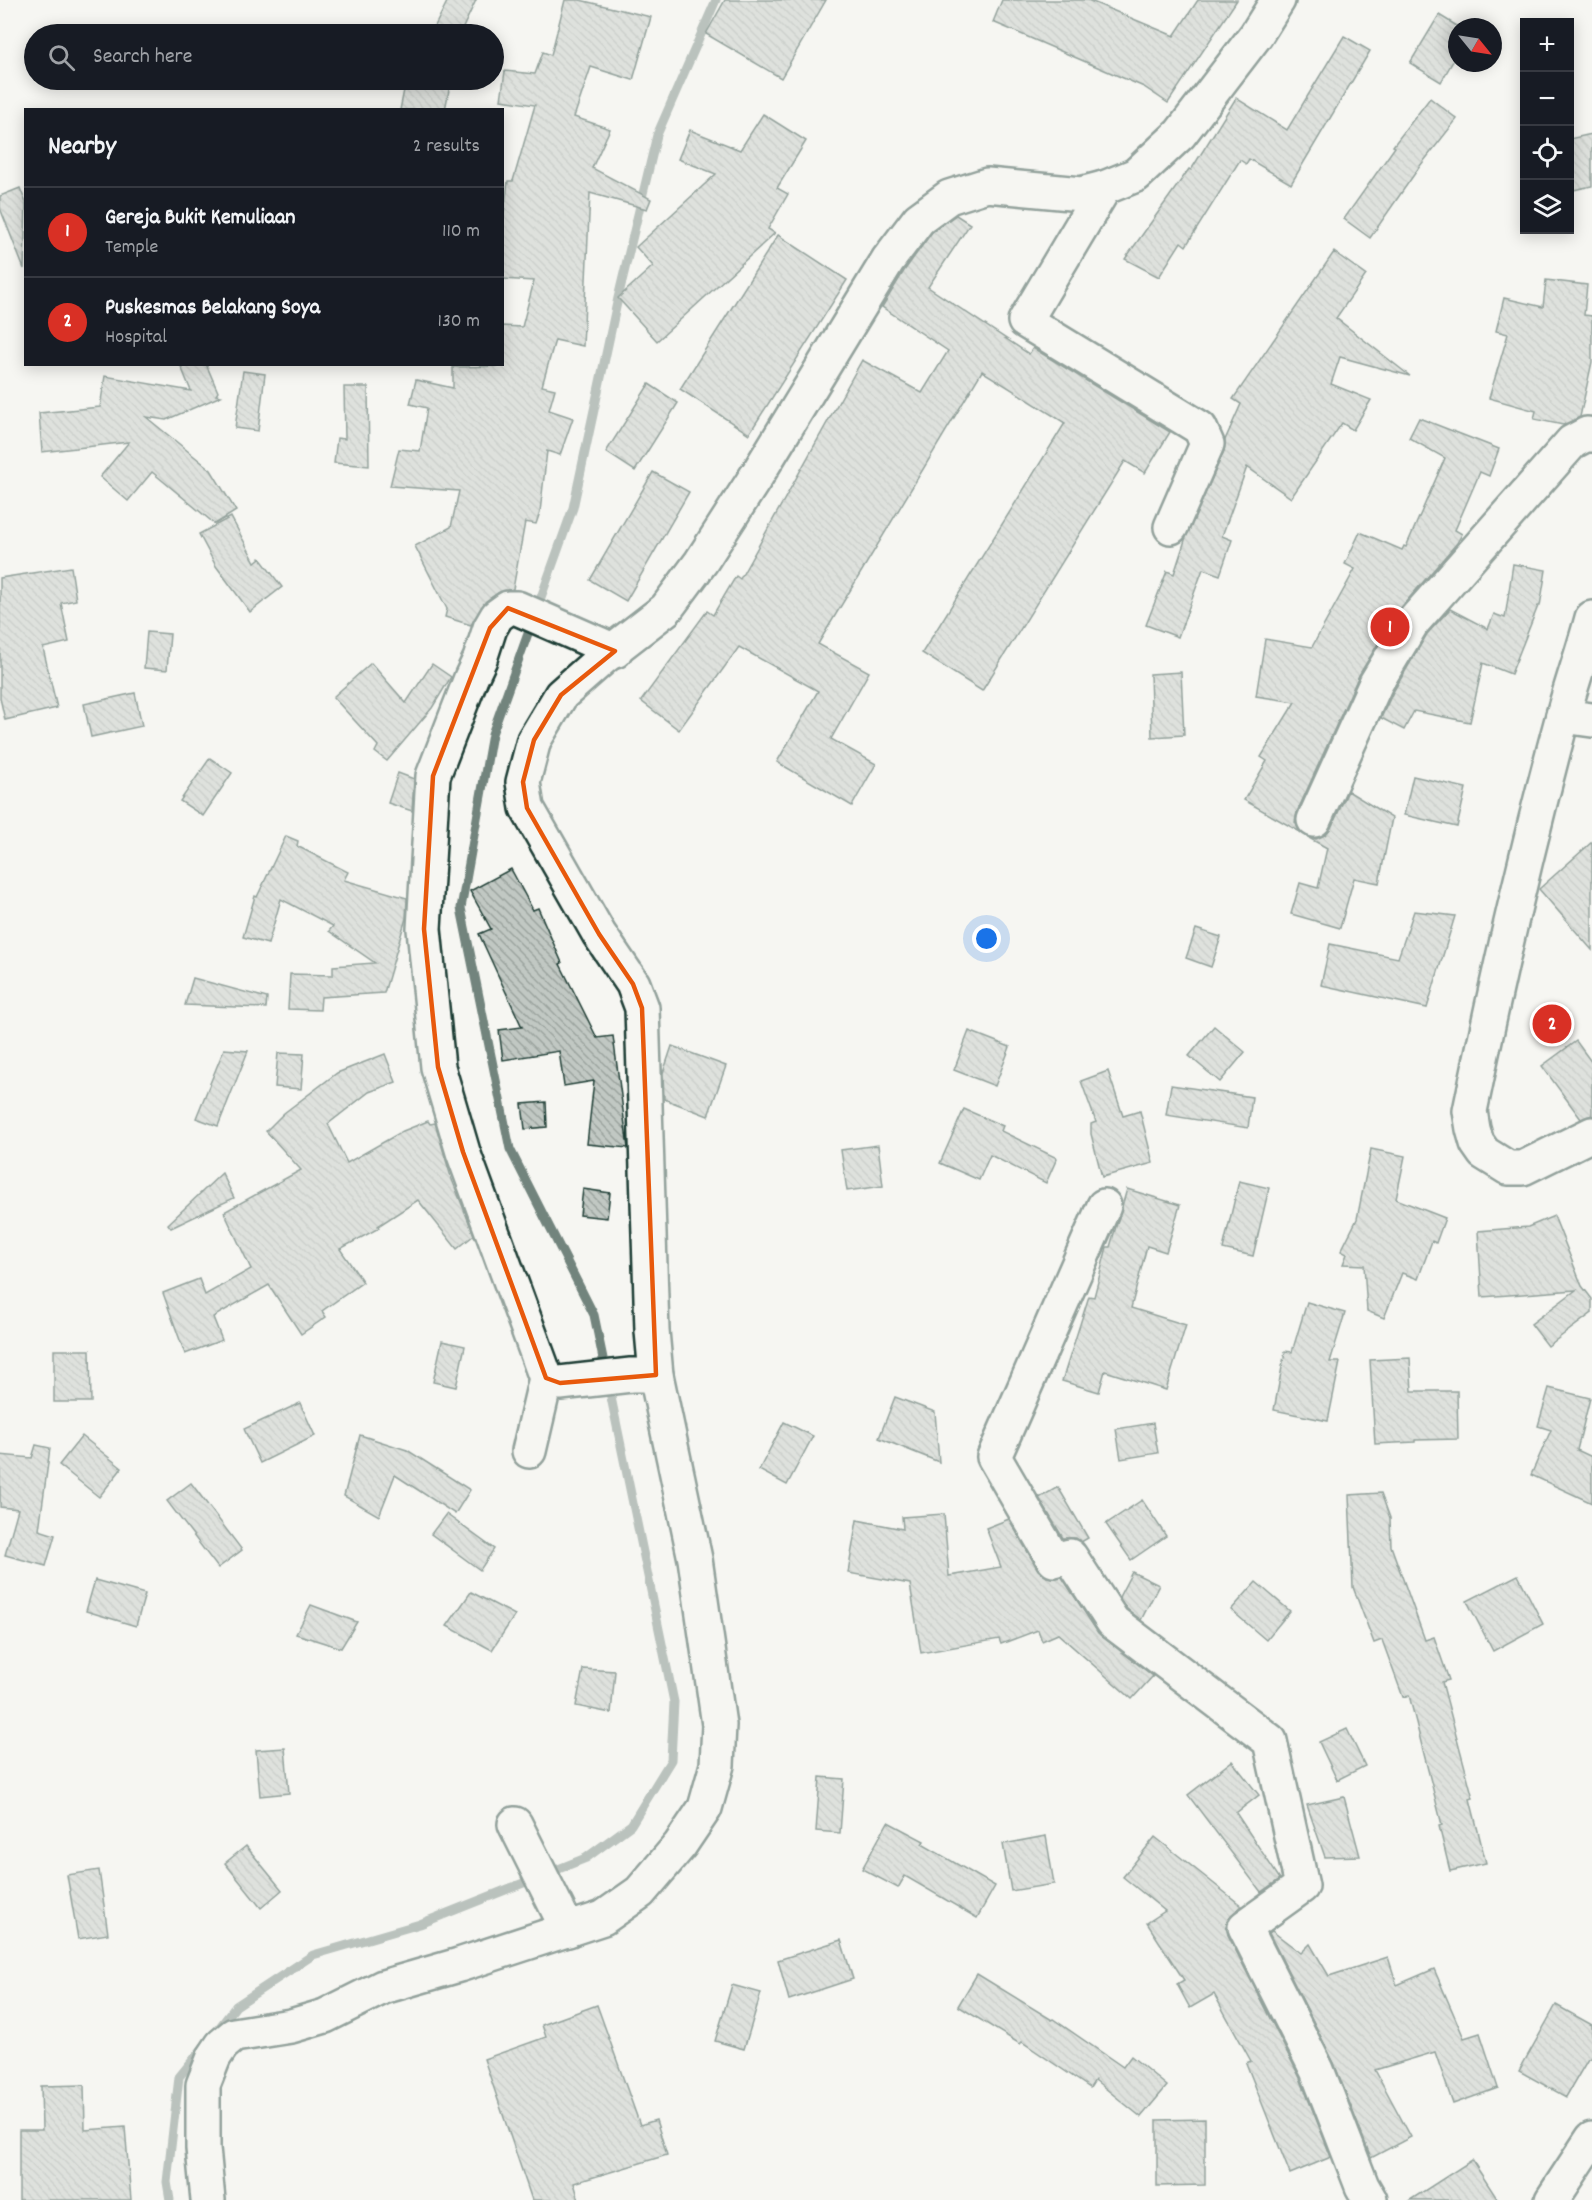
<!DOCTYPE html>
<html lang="en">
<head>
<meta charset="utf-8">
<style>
	:root { --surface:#171b24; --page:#20242c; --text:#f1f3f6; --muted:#9ea1a6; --line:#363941; --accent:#d93025 }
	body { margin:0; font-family:Dekko,sans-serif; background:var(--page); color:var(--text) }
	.controls { position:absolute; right:18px; top:18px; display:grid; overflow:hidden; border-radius:0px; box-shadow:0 3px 15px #0003 }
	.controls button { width:54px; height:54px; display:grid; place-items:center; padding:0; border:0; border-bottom:2px solid var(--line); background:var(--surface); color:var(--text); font:30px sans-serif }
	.compass { position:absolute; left:1448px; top:18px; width:54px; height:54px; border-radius:50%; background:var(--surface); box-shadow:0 3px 15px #0003; rotate:120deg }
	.you { position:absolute; left:987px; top:939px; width:21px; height:21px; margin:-15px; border:4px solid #fff; border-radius:50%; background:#1a73e8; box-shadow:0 0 0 9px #1a73e833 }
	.badge { display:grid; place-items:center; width:39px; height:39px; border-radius:50%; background:var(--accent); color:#fff; font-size:20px; font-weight:700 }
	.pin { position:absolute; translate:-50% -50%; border:3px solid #fff; box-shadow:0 2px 6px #0006 }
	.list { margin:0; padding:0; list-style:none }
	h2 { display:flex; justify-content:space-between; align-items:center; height:78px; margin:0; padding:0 24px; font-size:26px }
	h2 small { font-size:20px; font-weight:400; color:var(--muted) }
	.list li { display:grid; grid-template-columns:39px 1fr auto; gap:18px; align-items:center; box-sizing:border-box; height:90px; padding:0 24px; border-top:2px solid var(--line) }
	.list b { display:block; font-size:22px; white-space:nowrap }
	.list p { margin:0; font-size:20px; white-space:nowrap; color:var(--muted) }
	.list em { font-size:20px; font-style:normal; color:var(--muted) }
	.icon { flex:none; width:33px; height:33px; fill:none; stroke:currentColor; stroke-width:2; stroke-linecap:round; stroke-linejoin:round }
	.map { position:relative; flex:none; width:1592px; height:2200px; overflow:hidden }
	.search { position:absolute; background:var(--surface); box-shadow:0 3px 15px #0003; left:24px; top:24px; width:480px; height:66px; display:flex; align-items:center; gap:15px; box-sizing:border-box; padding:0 21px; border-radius:33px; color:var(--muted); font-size:22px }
	.panel { position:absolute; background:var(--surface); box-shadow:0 3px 15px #0003; left:24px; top:108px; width:480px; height:258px; border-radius:0px }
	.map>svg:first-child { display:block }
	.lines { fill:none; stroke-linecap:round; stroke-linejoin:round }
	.stream { stroke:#72847d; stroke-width:9 }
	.building { fill:url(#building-back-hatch); stroke:#1f3d34; stroke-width:1.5 }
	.minor-casing { stroke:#1f3d34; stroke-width:38 }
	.minor { stroke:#f6f6f2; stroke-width:33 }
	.marked { fill:none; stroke:#e8590c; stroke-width:4.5; stroke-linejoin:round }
</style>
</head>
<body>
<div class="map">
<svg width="1592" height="2200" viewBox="0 0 1592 2200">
	<defs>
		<pattern id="building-back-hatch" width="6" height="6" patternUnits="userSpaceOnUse" patternTransform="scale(1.5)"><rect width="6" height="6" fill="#c1c8c3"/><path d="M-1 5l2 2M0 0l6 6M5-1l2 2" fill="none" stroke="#9ca49f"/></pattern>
	</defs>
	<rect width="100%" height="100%" fill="#f6f6f2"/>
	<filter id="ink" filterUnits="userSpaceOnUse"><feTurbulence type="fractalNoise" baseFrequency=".0167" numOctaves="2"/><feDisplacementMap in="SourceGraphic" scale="12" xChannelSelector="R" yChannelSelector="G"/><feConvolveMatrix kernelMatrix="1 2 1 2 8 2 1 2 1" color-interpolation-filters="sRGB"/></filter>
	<g filter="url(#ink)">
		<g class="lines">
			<!-- stream -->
			<g class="stream">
				<path d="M 216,2032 L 236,2006 L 313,1955 L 420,1924 L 586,1858 L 631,1825 L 671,1760 L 674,1702 L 594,1315 L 510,1149 L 461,908 L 492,734 L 573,508 L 618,298 L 657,135 L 716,0"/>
				<path d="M 170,2200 L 167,2182 L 179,2077 L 205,2045"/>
			</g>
		</g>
		<!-- building -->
		<g class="building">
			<path d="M 448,0 L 476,0 L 460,34 L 431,34 Z"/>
			<path d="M 565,0 L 580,0 L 651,17 L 633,80 L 591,67 L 574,117 L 610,129 L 592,168 L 651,199 L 647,209 L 590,193 L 583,346 L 555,340 L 542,386 L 555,389 L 549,410 L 573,418 L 560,455 L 547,451 L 540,512 L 536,524 L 525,522 L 513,589 L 498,593 L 486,601 L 471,625 L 445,617 L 447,609 L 415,546 L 451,527 L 459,491 L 390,486 L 399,449 L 420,451 L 427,408 L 410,404 L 416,380 L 453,388 L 453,367 L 502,366 L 502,326 L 522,327 L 534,281 L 502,279 L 503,222 L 508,181 L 513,181 L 535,105 L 501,100 L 505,71 L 535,74 L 543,52 L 551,55 Z"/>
			<path d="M 725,0 L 826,0 L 781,78 L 706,34 Z"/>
			<path d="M 1002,0 L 1088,0 L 1174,36 L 1198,0 L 1237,0 L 1168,103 L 1144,87 L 993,22 Z"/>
			<path d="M 1439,15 L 1457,26 L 1457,54 L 1441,82 L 1410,63 Z"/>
			<path d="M 1344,36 L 1370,51 L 1291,184 L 1249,159 L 1246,164 L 1240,160 L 1186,246 L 1181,242 L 1159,277 L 1125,259 L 1189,169 L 1191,170 L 1236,98 L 1287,130 Z"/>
			<path d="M 406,80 L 451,80 L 445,110 L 400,110 Z"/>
			<path d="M 1430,98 L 1457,119 L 1420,166 L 1370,238 L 1344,219 L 1395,147 L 1393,146 Z"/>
			<path d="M 763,114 L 806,141 L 777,188 L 788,194 L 768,229 L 775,233 L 657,341 L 618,298 L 653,266 L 636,247 L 716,174 L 678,159 L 690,130 L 740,150 Z"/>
			<path d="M 1592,134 L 1592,186 L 1569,191 L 1569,139 Z"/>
			<path d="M 20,188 L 26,203 L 24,269 L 0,208 L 0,196 Z"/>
			<path d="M 956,215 L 970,224 L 928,287 L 1029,354 L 1033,348 L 1170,432 L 1145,473 L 1125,461 L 982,691 L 922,653 L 1065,423 L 982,371 L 818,644 L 869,672 L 831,739 L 876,764 L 852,806 L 777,762 L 818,691 L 739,647 L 679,730 L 641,701 L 707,611 L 713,615 L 736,576 L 740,579 L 862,360 L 922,393 L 948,351 L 882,307 L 904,271 L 932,232 Z"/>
			<path d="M 778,235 L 847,280 L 749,434 L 680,389 Z"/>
			<path d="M 1334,252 L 1366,275 L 1336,318 L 1410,376 L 1340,357 L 1331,384 L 1371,400 L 1353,430 L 1342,423 L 1291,498 L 1247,467 L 1222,536 L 1232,540 L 1220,575 L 1203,569 L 1178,637 L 1146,625 L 1167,571 L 1174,574 L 1186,537 L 1224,451 L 1225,440 L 1241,404 L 1233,399 Z"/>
			<path d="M 1546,280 L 1587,285 L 1584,315 L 1592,316 L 1592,362 L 1580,417 L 1563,425 L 1534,419 L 1536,411 L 1489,398 L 1508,334 L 1496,331 L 1504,298 L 1543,307 Z"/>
			<path d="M 180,364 L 206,364 L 218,392 L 216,395 L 221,396 L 166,420 L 146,417 L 211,470 L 236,511 L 215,524 L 152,472 L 128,501 L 100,477 L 129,442 L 42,452 L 39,413 L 100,407 L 105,376 L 191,391 Z"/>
			<path d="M 243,371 L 265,374 L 258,431 L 235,428 Z"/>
			<path d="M 649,384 L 678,403 L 635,471 L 606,452 Z"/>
			<path d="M 344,387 L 368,387 L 369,466 L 334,463 L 337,438 L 345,439 Z"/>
			<path d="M 1419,418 L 1499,449 L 1489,476 L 1480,472 L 1455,530 L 1462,534 L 1457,543 L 1398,611 L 1359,675 L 1297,812 L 1295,822 L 1302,833 L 1244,800 L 1267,761 L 1261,757 L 1295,702 L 1256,696 L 1265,639 L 1312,647 L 1355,569 L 1345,564 L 1360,532 L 1402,550 L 1404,546 L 1406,547 L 1445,458 L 1409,438 Z"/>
			<path d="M 653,472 L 689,492 L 626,601 L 590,580 Z"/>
			<path d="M 231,517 L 255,562 L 260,558 L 282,587 L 250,612 L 216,566 L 199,534 Z"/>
			<path d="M 1513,564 L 1546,570 L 1540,606 L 1538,606 L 1511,674 L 1483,663 L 1470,722 L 1414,711 L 1404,730 L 1381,718 L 1393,692 L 1427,634 L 1450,609 L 1488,629 L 1494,614 L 1505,618 Z"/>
			<path d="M 71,567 L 76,600 L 61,603 L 69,642 L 43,648 L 57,708 L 5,720 L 0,698 L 0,578 Z"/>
			<path d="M 147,632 L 170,634 L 167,670 L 144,668 Z"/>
			<path d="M 371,663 L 406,703 L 432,664 L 451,677 L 432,708 L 387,761 L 375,752 L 378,746 L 333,697 Z"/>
			<path d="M 1181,672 L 1184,735 L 1152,737 L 1150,674 Z"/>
			<path d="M 135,693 L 142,726 L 91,737 L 84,704 Z"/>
			<path d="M 210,758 L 232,773 L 203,816 L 180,801 Z"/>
			<path d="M 398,773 L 414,779 L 412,811 L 388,803 Z"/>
			<path d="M 1413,776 L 1466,788 L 1457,827 L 1404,815 Z"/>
			<path d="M 1348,791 L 1392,818 L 1379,883 L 1354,878 L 1340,928 L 1291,914 L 1300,883 L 1318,888 L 1327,848 L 1309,838 L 1316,839 L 1325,835 L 1331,828 Z"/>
			<path d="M 286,836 L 298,841 L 297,846 L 348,872 L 344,880 L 407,898 L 406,918 L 384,993 L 321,997 L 320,1010 L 288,1009 L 290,974 L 333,975 L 333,966 L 375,963 L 329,931 L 333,926 L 281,899 L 268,944 L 243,937 L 255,896 L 257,897 Z"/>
			<path d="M 1592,842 L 1592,950 L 1539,889 Z"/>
			<path d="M 511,869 L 533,910 L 538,908 L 562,963 L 560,964 L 597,1038 L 613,1036 L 628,1148 L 587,1144 L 594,1081 L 564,1086 L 559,1051 L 503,1060 L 499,1030 L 522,1027 L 479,934 L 491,929 L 470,891 Z"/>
			<path d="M 1414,911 L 1455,916 L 1427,1008 L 1321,985 L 1330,944 L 1398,958 Z"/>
			<path d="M 1196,929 L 1221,937 L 1211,967 L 1186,958 Z"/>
			<path d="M 193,978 L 267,998 L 266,1008 L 185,1005 Z"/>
			<path d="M 1214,1026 L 1245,1052 L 1220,1082 L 1189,1056 Z"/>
			<path d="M 969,1031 L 1010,1047 L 995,1086 L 954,1070 Z"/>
			<path d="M 1576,1041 L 1592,1063 L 1592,1115 L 1581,1119 L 1542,1066 Z"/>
			<path d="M 672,1046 L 726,1066 L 708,1116 L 664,1099 L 663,1073 Z"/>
			<path d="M 224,1049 L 248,1051 L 218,1126 L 196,1118 Z"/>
			<path d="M 278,1053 L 304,1054 L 301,1089 L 275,1087 Z"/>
			<path d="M 385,1054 L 396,1082 L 369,1092 L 328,1124 L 347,1163 L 403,1131 L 428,1121 L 430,1124 L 435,1123 L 451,1177 L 474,1235 L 457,1249 L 418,1200 L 378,1226 L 379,1228 L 340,1249 L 363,1282 L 322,1311 L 326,1317 L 301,1334 L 269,1285 L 213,1317 L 222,1340 L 185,1354 L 163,1293 L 199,1279 L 205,1295 L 251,1269 L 224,1212 L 301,1170 L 266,1131 L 284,1113 L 337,1073 Z"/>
			<path d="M 1108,1071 L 1123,1116 L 1140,1111 L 1153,1163 L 1102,1177 L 1091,1134 L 1091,1124 L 1096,1122 L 1081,1081 Z"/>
			<path d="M 1171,1085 L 1252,1097 L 1248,1128 L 1166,1115 Z"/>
			<path d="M 546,1102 L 547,1127 L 525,1129 L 522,1104 Z"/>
			<path d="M 964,1109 L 1003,1126 L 1001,1131 L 1057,1158 L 1046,1183 L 990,1155 L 979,1180 L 940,1163 Z"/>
			<path d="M 878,1145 L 883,1186 L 847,1191 L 841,1150 Z"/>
			<path d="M 1371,1149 L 1405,1156 L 1396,1199 L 1445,1218 L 1436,1243 L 1432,1241 L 1418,1279 L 1402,1273 L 1384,1318 L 1367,1311 L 1364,1265 L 1343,1264 L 1347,1254 L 1341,1251 L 1357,1219 Z"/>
			<path d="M 222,1173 L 234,1198 L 171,1228 L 168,1224 Z"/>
			<path d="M 1239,1181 L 1269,1188 L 1253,1256 L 1223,1249 Z"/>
			<path d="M 583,1189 L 610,1193 L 607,1218 L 580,1215 Z"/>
			<path d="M 1127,1189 L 1180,1205 L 1166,1252 L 1147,1246 L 1131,1308 L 1186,1325 L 1166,1390 L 1105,1371 L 1099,1392 L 1062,1381 L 1089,1296 L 1094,1297 L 1107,1247 L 1110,1247 Z"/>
			<path d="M 1554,1216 L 1582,1286 L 1592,1299 L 1592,1313 L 1548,1346 L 1531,1324 L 1576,1290 L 1482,1297 L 1478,1231 L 1528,1227 Z"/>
			<path d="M 1307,1302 L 1345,1313 L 1330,1362 L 1340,1362 L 1328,1421 L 1274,1410 L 1285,1351 L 1292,1352 Z"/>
			<path d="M 442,1341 L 465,1346 L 456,1387 L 433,1382 Z"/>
			<path d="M 54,1350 L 90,1350 L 91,1402 L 54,1402 Z"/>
			<path d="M 1410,1358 L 1412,1391 L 1457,1391 L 1458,1439 L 1415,1440 L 1415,1442 L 1375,1444 L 1370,1360 Z"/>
			<path d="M 1549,1388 L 1590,1398 L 1577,1450 L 1592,1457 L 1592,1503 L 1531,1475 L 1551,1430 L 1538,1426 Z"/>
			<path d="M 895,1397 L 935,1412 L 939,1462 L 879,1438 Z"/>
			<path d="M 300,1403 L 315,1436 L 260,1463 L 244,1429 Z"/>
			<path d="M 784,1422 L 813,1436 L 787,1485 L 759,1470 Z"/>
			<path d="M 1153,1423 L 1158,1453 L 1121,1459 L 1116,1429 Z"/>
			<path d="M 360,1435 L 407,1450 L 470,1490 L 455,1514 L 395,1475 L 379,1516 L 344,1496 Z"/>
			<path d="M 82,1436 L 122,1468 L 99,1497 L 59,1465 Z"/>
			<path d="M 36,1445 L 50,1448 L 39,1530 L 55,1535 L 46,1566 L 5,1555 L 18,1509 L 0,1507 L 0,1455 L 32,1458 Z"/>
			<path d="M 191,1483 L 242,1550 L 218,1568 L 167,1501 Z"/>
			<path d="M 1058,1487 L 1088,1538 L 1081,1542 L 1076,1538 L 1063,1538 L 1039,1498 Z"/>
			<path d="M 1381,1493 L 1390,1518 L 1391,1546 L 1425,1640 L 1434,1637 L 1449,1680 L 1442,1682 L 1473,1798 L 1470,1799 L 1486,1863 L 1450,1871 L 1439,1826 L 1442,1825 L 1409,1695 L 1403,1697 L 1382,1640 L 1374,1643 L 1353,1587 L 1349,1495 Z"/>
			<path d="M 1142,1500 L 1166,1536 L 1131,1560 L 1106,1524 Z"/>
			<path d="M 446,1514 L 494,1549 L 480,1570 L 431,1534 Z"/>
			<path d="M 944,1514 L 949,1576 L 1001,1567 L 986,1528 L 1009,1519 L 1038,1570 L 1047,1577 L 1062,1577 L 1098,1633 L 1153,1676 L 1132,1699 L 1058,1634 L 1042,1641 L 1038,1630 L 1001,1644 L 999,1639 L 921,1653 L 910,1584 L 848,1573 L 857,1520 L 903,1529 L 902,1517 Z"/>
			<path d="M 1132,1572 L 1159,1585 L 1141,1620 L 1127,1609 L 1119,1597 Z"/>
			<path d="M 1518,1575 L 1543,1624 L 1493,1651 L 1467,1601 Z"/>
			<path d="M 95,1580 L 145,1594 L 136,1626 L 86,1611 Z"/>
			<path d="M 1256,1582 L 1290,1611 L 1266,1640 L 1231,1610 Z"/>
			<path d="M 471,1592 L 515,1615 L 492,1650 L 447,1626 Z"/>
			<path d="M 311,1605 L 357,1622 L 341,1648 L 296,1634 Z"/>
			<path d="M 583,1669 L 615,1671 L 611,1713 L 576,1706 Z"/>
			<path d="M 1347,1729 L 1365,1766 L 1337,1780 L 1319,1742 Z"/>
			<path d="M 285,1748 L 289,1793 L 260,1796 L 256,1750 Z"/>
			<path d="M 1232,1761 L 1259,1795 L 1236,1813 L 1280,1879 L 1261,1892 L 1188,1795 Z"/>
			<path d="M 820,1777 L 844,1779 L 840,1833 L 816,1831 Z"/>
			<path d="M 1344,1797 L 1360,1856 L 1325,1857 L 1307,1805 Z"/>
			<path d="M 888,1822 L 924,1841 L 922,1844 L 995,1886 L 977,1918 L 905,1876 L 898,1888 L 862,1869 Z"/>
			<path d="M 1046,1836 L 1054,1884 L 1011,1891 L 1003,1844 Z"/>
			<path d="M 1155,1837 L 1242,1906 L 1228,1919 L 1226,1926 L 1228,1935 L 1300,2078 L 1331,2157 L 1290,2174 L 1246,2063 L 1251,2061 L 1214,1994 L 1190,2008 L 1177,1984 L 1184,1980 L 1147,1923 L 1165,1911 L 1123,1877 Z"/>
			<path d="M 246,1846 L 282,1890 L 261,1908 L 225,1863 Z"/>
			<path d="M 99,1870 L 108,1934 L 78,1939 L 67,1875 Z"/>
			<path d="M 1272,1931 L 1301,1953 L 1310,1944 L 1329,1976 L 1388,1957 L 1397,1985 L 1434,1969 L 1464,2038 L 1480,2033 L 1498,2088 L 1453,2104 L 1435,2052 L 1375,2070 L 1411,2137 L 1371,2158 L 1334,2063 L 1269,1933 Z"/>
			<path d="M 841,1940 L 853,1979 L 789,2000 L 778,1960 Z"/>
			<path d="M 977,1974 L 1052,2020 L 1053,2019 L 1123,2067 L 1131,2056 L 1167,2086 L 1141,2117 L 1095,2080 L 1090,2088 L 1022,2042 L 1020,2044 L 958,2006 Z"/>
			<path d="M 732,1985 L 761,1993 L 744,2049 L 715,2041 Z"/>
			<path d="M 597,2005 L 640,2125 L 656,2120 L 667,2155 L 574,2183 L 579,2200 L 532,2200 L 484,2059 L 546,2037 L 542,2025 Z"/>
			<path d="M 1556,2005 L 1592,2025 L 1592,2058 L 1588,2059 L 1566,2097 L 1519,2071 Z"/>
			<path d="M 84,2085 L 85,2130 L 125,2127 L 131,2200 L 19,2200 L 19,2130 L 42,2130 L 41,2086 Z"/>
			<path d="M 1205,2119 L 1205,2185 L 1157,2186 L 1157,2120 Z"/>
			<path d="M 1472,2160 L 1498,2200 L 1410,2200 Z"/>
		</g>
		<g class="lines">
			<defs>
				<g id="minor">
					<path d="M 1104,188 L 1025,321 L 1200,428 L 1207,444 L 1171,527"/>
					<path d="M 1592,618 C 1583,652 1571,685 1562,719 C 1527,848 1497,979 1470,1111 L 1473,1129 L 1477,1143 L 1484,1153 L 1508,1168 L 1523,1168 L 1592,1134"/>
					<path d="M 615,651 L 517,608 L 508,608 L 497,616 L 490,628 L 480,659 L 471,678 L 433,776 L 424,929 L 438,1067 L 463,1152 L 546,1378 L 554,1383 L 560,1383 L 631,1375 L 656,1375"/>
					<path d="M 1563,716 L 1592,720"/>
					<path d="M 1314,820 L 1376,683 L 1412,623 L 1572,442 L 1587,434 L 1592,435"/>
					<path d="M 1104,1206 L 994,1457 L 1054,1560 L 1070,1556 L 1113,1622 L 1270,1741 L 1302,1886 L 1245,1927 L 1317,2070 L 1362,2186 L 1370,2200"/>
					<path d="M 529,1451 L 546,1378"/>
					<path d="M 515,1824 L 568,1930"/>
					<path d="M 208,2200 L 203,2148 L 203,2085 L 214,2057 L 222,2045 L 234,2035 L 291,2026 L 325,2016 L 383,1987 L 459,1965 L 603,1918 L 640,1892 L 680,1845 L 705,1808 L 717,1765 L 719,1725 L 695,1559 L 656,1375 L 652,1331 L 642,1008 L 633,984 L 599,934 L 527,808 L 523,782 L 534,740 L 561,695 L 604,657 L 666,609 L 701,562 L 757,475 L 888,260 L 919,219 L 949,197 L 987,185 L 1081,194 L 1104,188 L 1136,175 L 1180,134 L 1256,35 L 1278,0"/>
					<path d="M 1552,2200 L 1592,2139"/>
				</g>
			</defs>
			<!-- minor casing -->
			<use href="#minor" class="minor-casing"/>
			<!-- minor -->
			<use href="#minor" class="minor"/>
		</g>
	</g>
	<!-- marked area -->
	<path d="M0 0H1592V2200H0ZM 508,608 L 615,651 L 561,695 L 534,740 L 523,782 L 527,808 L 599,934 L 633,984 L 642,1008 L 656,1375 L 560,1383 L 546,1378 L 463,1152 L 438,1067 L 424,929 L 433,776 L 490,628 Z" fill="#f6f6f2" fill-opacity=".55" fill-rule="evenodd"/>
	<path class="marked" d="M 508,608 L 615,651 L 561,695 L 534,740 L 523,782 L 527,808 L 599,934 L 633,984 L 642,1008 L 656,1375 L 560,1383 L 546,1378 L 463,1152 L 438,1067 L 424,929 L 433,776 L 490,628 Z"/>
</svg>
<div class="controls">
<button>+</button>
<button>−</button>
<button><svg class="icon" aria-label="locate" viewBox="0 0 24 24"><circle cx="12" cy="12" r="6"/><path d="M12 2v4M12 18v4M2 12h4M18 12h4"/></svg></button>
<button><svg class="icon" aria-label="layers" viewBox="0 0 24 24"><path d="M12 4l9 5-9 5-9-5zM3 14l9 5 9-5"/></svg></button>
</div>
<svg class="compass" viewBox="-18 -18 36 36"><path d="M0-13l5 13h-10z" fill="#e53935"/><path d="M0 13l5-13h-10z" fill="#9ea1a6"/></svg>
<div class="you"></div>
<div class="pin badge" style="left:1390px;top:627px">1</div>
<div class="pin badge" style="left:1552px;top:1024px">2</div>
<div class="search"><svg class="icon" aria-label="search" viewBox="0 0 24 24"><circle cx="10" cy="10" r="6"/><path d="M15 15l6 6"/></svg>Search here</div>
<section class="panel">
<h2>Nearby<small>2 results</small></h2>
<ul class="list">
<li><span class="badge">1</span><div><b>Gereja Bukit Kemuliaan</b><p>Temple</p></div><em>110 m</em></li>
<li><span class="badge">2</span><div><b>Puskesmas Belakang Soya</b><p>Hospital</p></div><em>130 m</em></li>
</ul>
</section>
</div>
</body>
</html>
